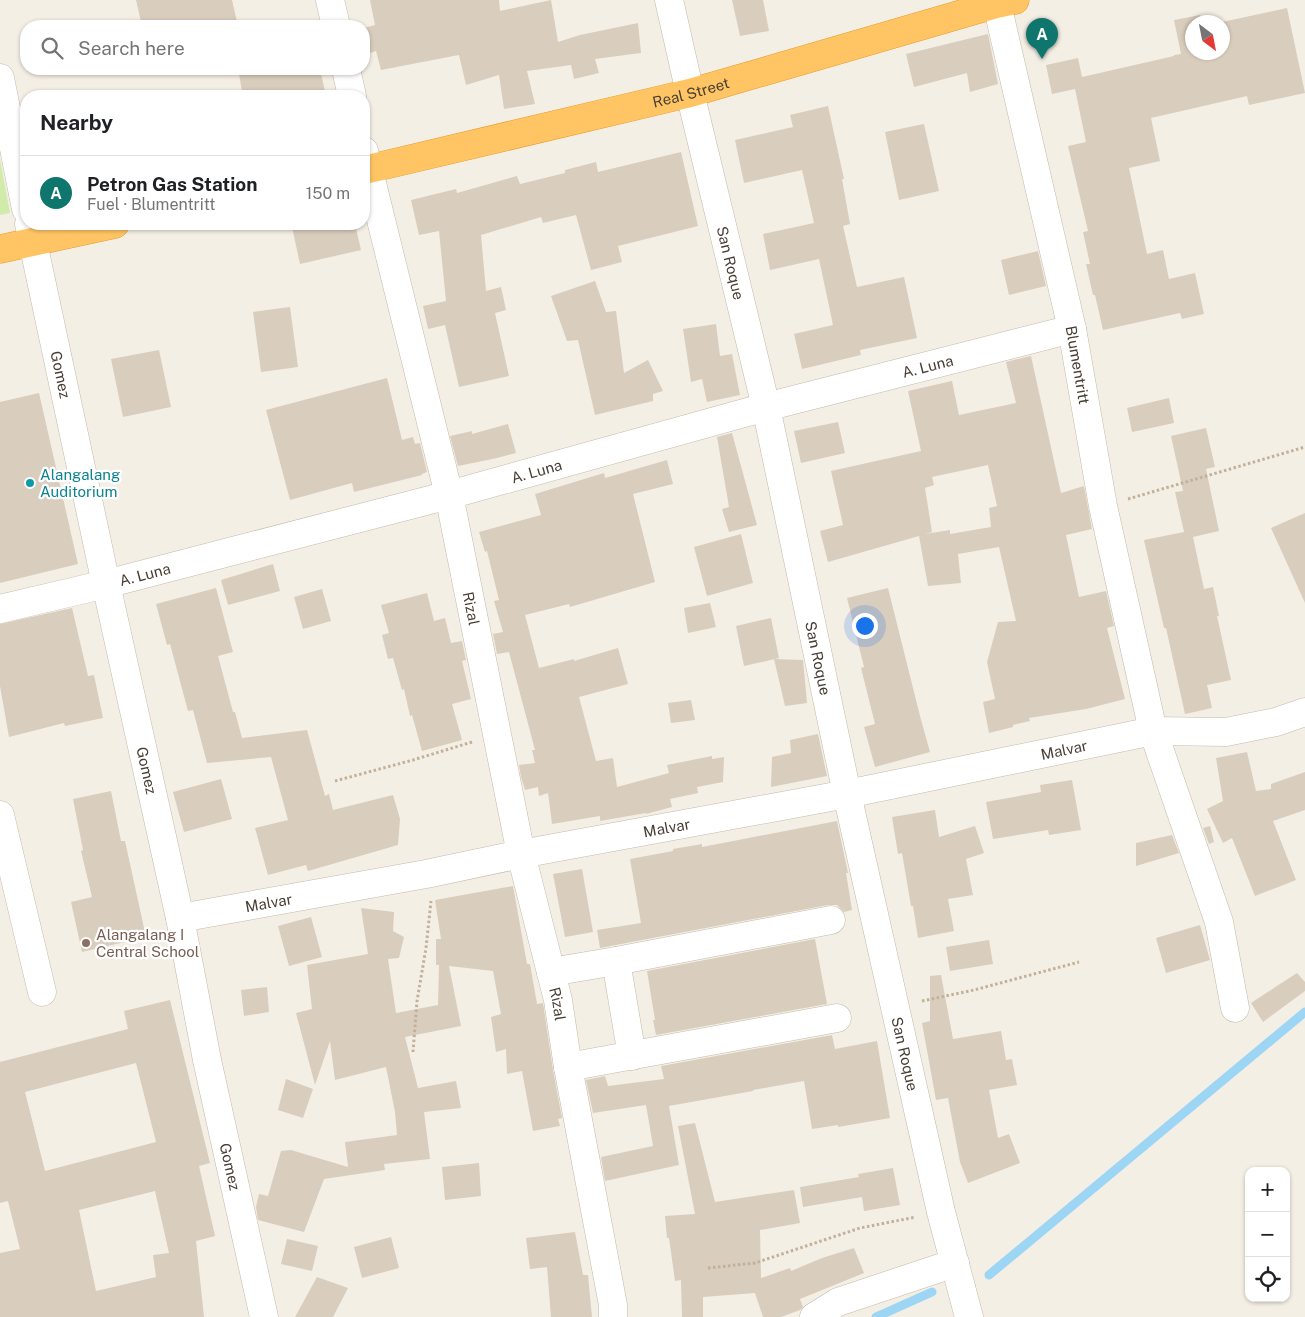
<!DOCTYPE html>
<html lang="en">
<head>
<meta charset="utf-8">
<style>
	:root { --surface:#fff; --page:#f6f6f6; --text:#202124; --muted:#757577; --line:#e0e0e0; --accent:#0f766e }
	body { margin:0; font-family:"Public Sans",sans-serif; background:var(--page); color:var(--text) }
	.controls { position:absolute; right:15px; bottom:15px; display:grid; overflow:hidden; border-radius:10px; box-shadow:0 1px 4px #0004 }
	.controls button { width:45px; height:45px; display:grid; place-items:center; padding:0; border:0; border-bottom:1px solid var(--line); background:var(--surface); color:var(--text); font:25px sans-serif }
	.compass { position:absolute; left:1185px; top:15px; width:45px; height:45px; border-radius:50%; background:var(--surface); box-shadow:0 1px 4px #0004; rotate:148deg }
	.you { position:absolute; left:864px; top:625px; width:18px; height:18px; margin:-12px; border:4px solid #fff; border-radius:50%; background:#1a73e8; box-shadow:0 0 0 8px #1a73e833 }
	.badge { display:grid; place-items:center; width:32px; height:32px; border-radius:50%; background:var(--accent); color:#fff; font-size:16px; font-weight:700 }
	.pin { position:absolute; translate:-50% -41px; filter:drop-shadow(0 1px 2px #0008) }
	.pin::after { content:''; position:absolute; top:26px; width:18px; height:15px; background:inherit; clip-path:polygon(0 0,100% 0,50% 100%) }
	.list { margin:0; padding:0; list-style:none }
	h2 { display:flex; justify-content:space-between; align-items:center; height:65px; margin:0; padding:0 20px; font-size:21px }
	h2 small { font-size:16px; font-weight:400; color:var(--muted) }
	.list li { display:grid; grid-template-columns:32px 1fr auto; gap:15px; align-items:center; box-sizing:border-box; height:75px; padding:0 20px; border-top:1px solid var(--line) }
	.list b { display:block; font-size:19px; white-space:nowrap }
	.list p { margin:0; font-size:16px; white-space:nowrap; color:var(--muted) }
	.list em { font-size:16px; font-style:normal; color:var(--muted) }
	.icon { flex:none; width:28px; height:28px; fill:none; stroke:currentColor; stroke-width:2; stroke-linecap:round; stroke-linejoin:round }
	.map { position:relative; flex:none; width:1305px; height:1317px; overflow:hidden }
	.search { position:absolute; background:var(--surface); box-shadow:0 1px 4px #0004; left:20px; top:20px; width:350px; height:55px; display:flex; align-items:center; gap:12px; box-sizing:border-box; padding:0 18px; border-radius:20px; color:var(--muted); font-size:19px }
	.panel { position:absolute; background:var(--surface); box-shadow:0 1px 4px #0004; left:20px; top:90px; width:350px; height:140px; border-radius:20px }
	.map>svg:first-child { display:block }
	.green { fill:#d1ebab }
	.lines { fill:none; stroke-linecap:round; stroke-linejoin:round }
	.stream { stroke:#9dd5f5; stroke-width:9 }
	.building { fill:#d9cdbd; fill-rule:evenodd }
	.minor-casing { stroke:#c3b9aa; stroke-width:29 }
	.highway-casing { stroke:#e79a2c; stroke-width:29 }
	.path { stroke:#c2b198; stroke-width:3; stroke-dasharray:2.5 2.5; stroke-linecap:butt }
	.minor { stroke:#fff; stroke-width:28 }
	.highway { stroke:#ffc565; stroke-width:28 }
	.culture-dot { fill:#0f9aa8; stroke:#fff; stroke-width:2 }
	.education-dot { fill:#8d6e63; stroke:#fff; stroke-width:2 }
	.labels { text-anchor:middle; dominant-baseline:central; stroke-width:4.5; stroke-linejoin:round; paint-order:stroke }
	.street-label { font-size:15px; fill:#473f34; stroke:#fff }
	.culture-label { font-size:15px; fill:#0d838f; stroke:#fff; text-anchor:start }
	.education-label { font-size:15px; fill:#785e54; stroke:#fff; text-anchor:start }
</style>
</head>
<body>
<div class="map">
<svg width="1305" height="1317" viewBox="0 0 1305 1317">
	<rect width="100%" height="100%" fill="#f4efe5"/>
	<!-- green -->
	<path class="green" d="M 0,159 L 10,213 L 0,215 Z"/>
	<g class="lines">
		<!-- stream -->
		<g class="stream">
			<path d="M 989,1275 L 1305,1012"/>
			<path d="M 876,1317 L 932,1292"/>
		</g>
	</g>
	<!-- building -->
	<g class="building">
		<path d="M 136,0 L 232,0 L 238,26 L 142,26 Z"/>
		<path d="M 370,0 L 499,0 L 500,11 L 551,0 L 558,42 L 580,35 L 638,23 L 641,53 L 595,59 L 599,73 L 574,79 L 571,65 L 527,71 L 535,104 L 504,109 L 499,75 L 466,85 L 459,55 L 381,70 L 376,51 L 364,55 L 364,28 L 375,25 Z"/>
		<path d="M 732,0 L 763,0 L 769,31 L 740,36 Z"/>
		<path d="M 1287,8 L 1305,93 L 1249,105 L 1247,96 L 1151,118 L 1160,161 L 1129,168 L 1147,254 L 1163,250 L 1169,279 L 1195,273 L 1204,314 L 1182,319 L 1180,313 L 1103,330 L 1095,295 L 1093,295 L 1086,264 L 1090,264 L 1083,232 L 1088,231 L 1068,146 L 1086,142 L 1075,89 L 1052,94 L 1046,65 L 1078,58 L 1082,77 L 1174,56 L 1174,55 L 1181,54 L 1174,20 L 1200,15 L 1202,22 L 1192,22 L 1192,52 L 1222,52 L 1222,22 Z"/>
		<path d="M 988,34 L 998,84 L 970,92 L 967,73 L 914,87 L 906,54 Z"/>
		<path d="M 238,69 L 320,69 L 326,96 L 243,96 Z"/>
		<path d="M 828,106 L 844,179 L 842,179 L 850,224 L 843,226 L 857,287 L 904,277 L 917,338 L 860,350 L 861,355 L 802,369 L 794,334 L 833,325 L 819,259 L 770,270 L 763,234 L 814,223 L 802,170 L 744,183 L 735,140 L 793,127 L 790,115 Z"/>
		<path d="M 924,124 L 939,191 L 899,200 L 885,132 Z"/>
		<path d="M 681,152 L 698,226 L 618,246 L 622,262 L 591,270 L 576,215 L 543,223 L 541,217 L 481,235 L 486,291 L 501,287 L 506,310 L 495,313 L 509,376 L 459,387 L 445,325 L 428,329 L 423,306 L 446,301 L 439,231 L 419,235 L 411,200 L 456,189 L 457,193 L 517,176 L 520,184 L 565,173 L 565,170 L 596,162 L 598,172 Z"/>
		<path d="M 309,224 L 355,224 L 361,250 L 300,264 L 292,227 Z"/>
		<path d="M 1038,251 L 1046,286 L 1009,295 L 1001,260 Z"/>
		<path d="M 595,281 L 606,312 L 616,311 L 624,373 L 648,360 L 663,391 L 653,394 L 653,401 L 595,415 L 578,340 L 567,341 L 551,296 Z"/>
		<path d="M 290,307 L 298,367 L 261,372 L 253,312 Z"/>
		<path d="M 716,324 L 720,356 L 732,354 L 740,395 L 707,402 L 702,379 L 691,382 L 683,329 Z"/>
		<path d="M 159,350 L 171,407 L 123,417 L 111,359 Z"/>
		<path d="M 1031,356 L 1061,493 L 1084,486 L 1092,529 L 1066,535 L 1079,597 L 1106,591 L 1114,626 L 1107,628 L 1125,699 L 1086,709 L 1029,718 L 1030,721 L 1013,725 L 1013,727 L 989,733 L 983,702 L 995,699 L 987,662 L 998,622 L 1016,621 L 999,547 L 958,554 L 961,583 L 928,586 L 919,536 L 828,562 L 820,531 L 843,525 L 831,471 L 921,451 L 908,391 L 952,381 L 959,415 L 1016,403 L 1006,362 ZM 988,465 L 997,506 L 989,508 L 991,527 L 950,534 L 950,530 L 925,534 L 932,532 L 925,488 L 934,485 L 932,477 Z"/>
		<path d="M 387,378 L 402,440 L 413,437 L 415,444 L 420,443 L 427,472 L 422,474 L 422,475 L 354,492 L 352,483 L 290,500 L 266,410 Z"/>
		<path d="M 39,393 L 78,564 L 0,583 L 0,402 Z"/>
		<path d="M 1169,398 L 1174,423 L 1132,432 L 1127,408 Z"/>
		<path d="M 838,422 L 845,453 L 801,463 L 794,431 Z"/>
		<path d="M 508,424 L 516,453 L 497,458 L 458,466 L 450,436 L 472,431 L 472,434 Z"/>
		<path d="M 1206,428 L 1215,467 L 1206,469 L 1219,531 L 1193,537 L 1204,589 L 1213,587 L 1219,616 L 1217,616 L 1231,680 L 1207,685 L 1212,708 L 1185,714 L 1166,628 L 1164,628 L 1144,540 L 1184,532 L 1175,492 L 1183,491 L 1171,436 Z"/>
		<path d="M 732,433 L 757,525 L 729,532 L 722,509 L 729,507 L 717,437 Z"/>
		<path d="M 667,460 L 673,484 L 633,494 L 655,582 L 570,607 L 569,604 L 525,615 L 539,668 L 574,659 L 574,661 L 618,648 L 628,684 L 579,697 L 596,761 L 613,758 L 617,787 L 669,773 L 667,765 L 712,756 L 712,759 L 724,757 L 723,782 L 697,787 L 698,793 L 670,799 L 672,807 L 646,814 L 646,813 L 600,821 L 600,816 L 552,824 L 548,793 L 539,796 L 538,787 L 525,790 L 521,777 L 519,765 L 535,763 L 532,750 L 535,750 L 509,652 L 497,654 L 493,634 L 503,632 L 494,601 L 499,600 L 487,551 L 485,552 L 479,532 L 541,515 L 535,494 L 604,473 L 605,478 Z"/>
		<path d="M 1305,513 L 1305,603 L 1271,528 Z"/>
		<path d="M 741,534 L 753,583 L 707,596 L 694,547 Z"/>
		<path d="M 273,564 L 280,591 L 228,605 L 221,580 Z"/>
		<path d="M 216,588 L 233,652 L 218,656 L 233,712 L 235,712 L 242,738 L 307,730 L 325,796 L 329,794 L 333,810 L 393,795 L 400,819 L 398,845 L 308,871 L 306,865 L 268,875 L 255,828 L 288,820 L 271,757 L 207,763 L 193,710 L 188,711 L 170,644 L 167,645 L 156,604 Z"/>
		<path d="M 888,588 L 920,716 L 930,752 L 875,767 L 864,727 L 875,724 L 861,668 L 864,667 L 847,598 Z"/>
		<path d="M 322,589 L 331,621 L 303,629 L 294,597 Z"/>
		<path d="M 427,593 L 434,621 L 445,618 L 451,643 L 462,641 L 466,660 L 462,661 L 471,699 L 452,704 L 462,740 L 422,751 L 412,715 L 410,716 L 404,689 L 402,690 L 393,658 L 388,659 L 382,635 L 389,633 L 381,605 Z"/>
		<path d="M 710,603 L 716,627 L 688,633 L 684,608 Z"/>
		<path d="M 72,608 L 88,676 L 94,675 L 103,718 L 65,726 L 64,723 L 9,737 L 0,686 L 0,624 Z"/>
		<path d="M 771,618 L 779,658 L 744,666 L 736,626 Z"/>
		<path d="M 774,659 L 803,660 L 807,703 L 785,706 Z"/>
		<path d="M 691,700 L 695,720 L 671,723 L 668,703 Z"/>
		<path d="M 818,734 L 827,776 L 771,787 L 772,757 L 791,753 L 790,740 Z"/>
		<path d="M 1247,752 L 1256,791 L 1271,789 L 1271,784 L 1305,772 L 1305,810 L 1273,821 L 1296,880 L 1255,896 L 1232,838 L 1223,843 L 1207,809 L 1223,801 L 1216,758 Z"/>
		<path d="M 221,779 L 232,819 L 184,832 L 173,792 Z"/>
		<path d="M 1072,780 L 1081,830 L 1049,835 L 1048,830 L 993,839 L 986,802 L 1041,792 L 1040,785 Z"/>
		<path d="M 111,791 L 121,841 L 125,841 L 146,937 L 82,952 L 71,902 L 92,897 L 81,851 L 83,850 L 73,799 Z"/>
		<path d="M 935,810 L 939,837 L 975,826 L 984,853 L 966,859 L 973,895 L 948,899 L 954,931 L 918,938 L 913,906 L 911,906 L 902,853 L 898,854 L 892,817 Z"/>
		<path d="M 837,821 L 848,873 L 846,873 L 852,910 L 844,912 L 837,905 L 828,905 L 600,948 L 597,930 L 641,923 L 630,859 L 673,851 L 673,849 L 702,844 L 702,847 Z"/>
		<path d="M 1210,826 L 1214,842 L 1209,844 L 1203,828 Z"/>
		<path d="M 1172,835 L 1179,853 L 1136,866 L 1136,843 Z"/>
		<path d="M 582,869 L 593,932 L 565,937 L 553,874 Z"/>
		<path d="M 513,886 L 527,964 L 530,964 L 537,1004 L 543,1003 L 553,1070 L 562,1118 L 558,1119 L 560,1126 L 533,1131 L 522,1071 L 507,1074 L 506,1049 L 496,1052 L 491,1017 L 501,1014 L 493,971 L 449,966 L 461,1026 L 405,1037 L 418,1088 L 456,1081 L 461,1108 L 424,1112 L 430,1159 L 384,1164 L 385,1170 L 324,1179 L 304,1232 L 258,1220 L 256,1207 L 259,1194 L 268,1196 L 281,1151 L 291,1150 L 348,1167 L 345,1142 L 397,1135 L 395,1112 L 386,1067 L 335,1080 L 330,1041 L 315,1085 L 296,1013 L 312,1009 L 307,965 L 368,954 L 361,908 L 394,912 L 393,931 L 404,937 L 399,958 L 388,959 L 396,1013 L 438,1005 L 439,965 L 436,965 L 436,939 L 441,939 L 435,900 Z"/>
		<path d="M 311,917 L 322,957 L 289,966 L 278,926 Z"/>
		<path d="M 1200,925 L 1210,960 L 1166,973 L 1156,938 Z"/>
		<path d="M 815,939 L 827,1004 L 656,1035 L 653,1020 L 655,1020 L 647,971 Z"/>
		<path d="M 989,940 L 993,964 L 950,971 L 946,947 Z"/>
		<path d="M 1297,973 L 1305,982 L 1305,991 L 1263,1022 L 1251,1003 Z"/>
		<path d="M 941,975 L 953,1039 L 1001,1031 L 1006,1060 L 1012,1059 L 1017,1085 L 989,1090 L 998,1138 L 1009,1134 L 1020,1163 L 968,1183 L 960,1162 L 948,1098 L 936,1100 L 922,1023 L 930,1021 L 930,976 Z"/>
		<path d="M 267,987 L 269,1012 L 244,1016 L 241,990 Z"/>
		<path d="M 170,1000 L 210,1163 L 199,1166 L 215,1236 L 196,1241 L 204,1317 L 0,1317 L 0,1253 L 20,1249 L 8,1201 L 0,1203 L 0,1062 L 128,1029 L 124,1011 ZM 136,1063 L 156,1142 L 45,1171 L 25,1092 ZM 155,1191 L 169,1253 L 153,1255 L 156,1277 L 96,1291 L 79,1210 Z"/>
		<path d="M 832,1035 L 835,1049 L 877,1041 L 890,1118 L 838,1127 L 838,1125 L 812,1129 L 804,1081 L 753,1090 L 753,1091 L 669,1106 L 679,1165 L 605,1181 L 601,1157 L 653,1146 L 646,1105 L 593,1113 L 586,1080 L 605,1076 L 608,1086 L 664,1079 L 661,1066 Z"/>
		<path d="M 286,1079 L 313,1089 L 303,1118 L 278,1110 Z"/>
		<path d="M 695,1123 L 715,1202 L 794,1190 L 800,1223 L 760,1230 L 761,1278 L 790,1268 L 791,1271 L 822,1258 L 854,1248 L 864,1273 L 800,1299 L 803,1307 L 800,1310 L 781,1317 L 763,1317 L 755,1293 L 703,1297 L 703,1317 L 682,1317 L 681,1280 L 675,1281 L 669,1238 L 667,1238 L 665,1216 L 695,1214 L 678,1126 Z"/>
		<path d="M 479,1163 L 481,1196 L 445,1200 L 442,1167 Z"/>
		<path d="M 893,1168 L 900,1205 L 864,1211 L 862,1197 L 803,1207 L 800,1187 L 859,1177 L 858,1174 Z"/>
		<path d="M 575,1232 L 583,1275 L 588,1275 L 592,1317 L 551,1317 L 547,1267 L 530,1269 L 526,1238 Z"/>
		<path d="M 391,1237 L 399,1268 L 362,1278 L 354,1247 Z"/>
		<path d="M 287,1239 L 318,1246 L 312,1271 L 281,1264 Z"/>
		<path d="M 317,1277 L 348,1288 L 333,1317 L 295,1317 Z"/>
	</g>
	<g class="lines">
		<defs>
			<g id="minor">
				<path d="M 330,0 L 336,26"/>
				<path id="s1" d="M 669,0 L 690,93 L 766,407 L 847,794 L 941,1212 L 969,1317"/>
				<path id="s2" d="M 996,0 L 1072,329 L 1103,506 L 1153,731 L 1219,922 L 1235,1008"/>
				<path d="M 346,69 L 352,96"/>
				<path d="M 0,78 L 26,209"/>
				<path id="s3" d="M 364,151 L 449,495 L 521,854 L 558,1000 L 568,1067 L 613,1305 L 613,1317"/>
				<path id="s4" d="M 29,224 L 106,584 L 180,918 L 207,1060 L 264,1317"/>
				<path id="s5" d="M 0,609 L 106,584 L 449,495 L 766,407 L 1072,329"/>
				<path d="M 0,815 L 42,992"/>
				<path id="s6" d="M 180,918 L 426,874 L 521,854 L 847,794 L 1153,731 L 1226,732 L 1276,722 L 1305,712"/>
				<path d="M 616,961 L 632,1056"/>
				<path d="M 551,972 L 616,961 L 831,920"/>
				<path d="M 568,1067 L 837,1018"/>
				<path d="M 814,1317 L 838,1302 L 955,1263"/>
			</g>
			<g id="highway">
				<path id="s7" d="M 364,170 L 690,93 L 996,4 L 1015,0"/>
				<path d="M 0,249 L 115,224"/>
			</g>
		</defs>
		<!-- minor casing -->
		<use href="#minor" class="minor-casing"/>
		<!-- highway casing -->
		<use href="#highway" class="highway-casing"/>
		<!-- path -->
		<g class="path">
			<path d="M 1128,499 L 1305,447"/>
			<path d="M 335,781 L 413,760 L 472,742"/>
			<path d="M 922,1001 L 974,990 L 1079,962"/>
			<path d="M 413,1052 L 417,1001 L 426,948 L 431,901"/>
			<path d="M 708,1268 L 755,1263 L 860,1228 L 916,1217"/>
		</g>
		<!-- minor -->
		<use href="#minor" class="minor"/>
		<!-- highway -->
		<use href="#highway" class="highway"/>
	</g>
	<!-- markers -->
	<circle class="culture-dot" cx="30" cy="483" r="5"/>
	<circle class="education-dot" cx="86" cy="943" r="5"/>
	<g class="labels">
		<!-- street labels -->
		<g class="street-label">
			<text stroke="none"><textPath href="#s7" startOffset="336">Real Street</textPath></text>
			<text stroke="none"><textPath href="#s1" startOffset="270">San Roque</textPath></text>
			<text stroke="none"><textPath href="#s2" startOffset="374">Blumentritt</textPath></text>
			<text stroke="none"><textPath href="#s5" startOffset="959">A. Luna</textPath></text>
			<text stroke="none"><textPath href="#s4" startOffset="154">Gomez</textPath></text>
			<text stroke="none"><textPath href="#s5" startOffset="554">A. Luna</textPath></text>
			<text stroke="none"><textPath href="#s5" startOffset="149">A. Luna</textPath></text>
			<text stroke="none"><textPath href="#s3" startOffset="470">Rizal</textPath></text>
			<text stroke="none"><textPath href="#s1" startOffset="675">San Roque</textPath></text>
			<text stroke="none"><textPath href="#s6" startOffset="900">Malvar</textPath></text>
			<text stroke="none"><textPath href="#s4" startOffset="559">Gomez</textPath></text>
			<text stroke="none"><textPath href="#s6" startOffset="495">Malvar</textPath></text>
			<text stroke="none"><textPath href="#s6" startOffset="90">Malvar</textPath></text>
			<text stroke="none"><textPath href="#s3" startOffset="875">Rizal</textPath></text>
			<text stroke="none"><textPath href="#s1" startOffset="1080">San Roque</textPath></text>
			<text stroke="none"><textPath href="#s4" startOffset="964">Gomez</textPath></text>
		</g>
		<!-- culture labels -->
		<g class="culture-label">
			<text x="40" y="474">Alangalang<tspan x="40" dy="17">Auditorium</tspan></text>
		</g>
		<!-- education labels -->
		<g class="education-label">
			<text x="96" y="934">Alangalang I<tspan x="96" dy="17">Central School</tspan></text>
		</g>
	</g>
</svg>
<div class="controls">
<button>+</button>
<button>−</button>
<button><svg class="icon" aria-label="locate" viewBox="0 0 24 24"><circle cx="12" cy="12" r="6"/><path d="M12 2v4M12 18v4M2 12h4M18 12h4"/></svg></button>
</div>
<svg class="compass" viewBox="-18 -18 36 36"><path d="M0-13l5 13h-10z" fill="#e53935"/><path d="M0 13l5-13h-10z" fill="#757577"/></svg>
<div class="you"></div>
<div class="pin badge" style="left:1042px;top:59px">A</div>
<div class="search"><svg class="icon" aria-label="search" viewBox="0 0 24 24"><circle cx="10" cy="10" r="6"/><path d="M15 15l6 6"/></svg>Search here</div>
<section class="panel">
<h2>Nearby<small></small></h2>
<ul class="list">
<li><span class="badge">A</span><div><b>Petron Gas Station</b><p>Fuel · Blumentritt</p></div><em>150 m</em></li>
</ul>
</section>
</div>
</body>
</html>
